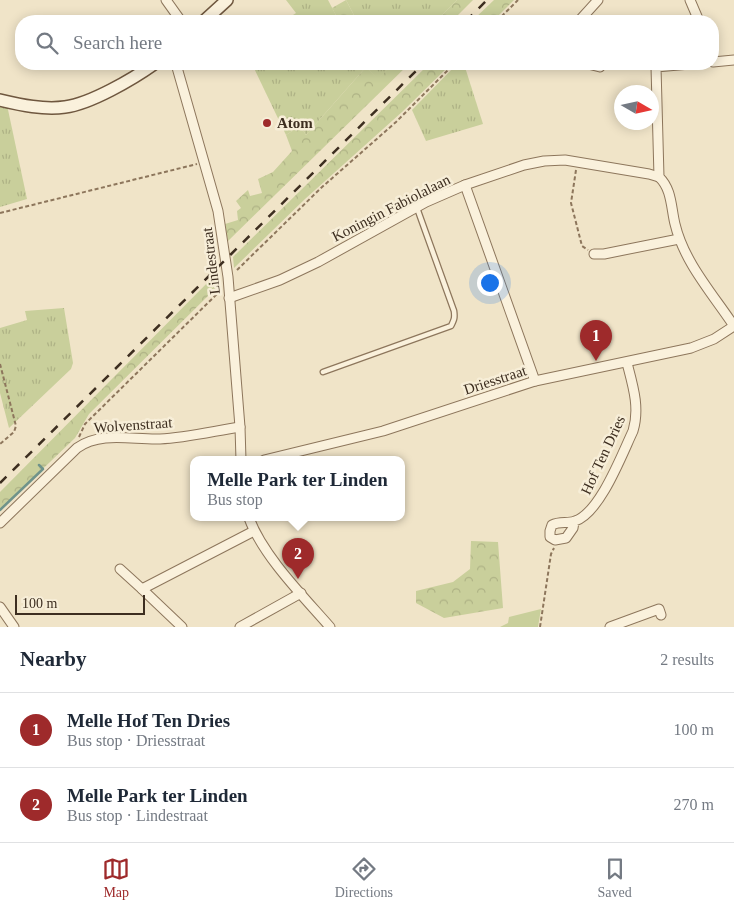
<!DOCTYPE html>
<html lang="en">
<head>
<meta charset="utf-8">
<style>
	:root { --surface:#fff; --page:#f2f2f3; --text:#1f2937; --muted:#747a83; --line:#e0e1e3; --accent:#9e2a2b }
	body { margin:0; font-family:Georgia,serif; background:var(--page); color:var(--text) }
	.compass { position:absolute; left:614px; top:85px; width:45px; height:45px; border-radius:50%; background:var(--surface); box-shadow:0 2px 12px #0003; rotate:99deg }
	.scale { position:absolute; left:15px; bottom:12px; width:130px; box-sizing:border-box; padding-left:5px; border:2px solid #3d2e20; border-top:0; font-size:14px; line-height:18px; white-space:nowrap; color:#3d2e20; -webkit-text-stroke:4px #f7eed8; paint-order:stroke }
	.you { position:absolute; left:489px; top:282px; width:18px; height:18px; margin:-12px; border:4px solid #fff; border-radius:50%; background:#1a73e8; box-shadow:0 0 0 8px #1a73e833 }
	.badge { display:grid; place-items:center; width:32px; height:32px; border-radius:50%; background:var(--accent); color:#fff; font-size:16px; font-weight:700 }
	.pin { position:absolute; translate:-50% -41px; filter:drop-shadow(0 1px 2px #0008) }
	.pin::after { content:''; position:absolute; top:26px; width:18px; height:15px; background:inherit; clip-path:polygon(0 0,100% 0,50% 100%) }
	.popup { position:absolute; left:190px; top:456px; width:215px; height:65px; box-sizing:border-box; display:grid; place-content:center; border-radius:10px; background:var(--surface); filter:drop-shadow(0 1px 4px #0005); font-size:16px; white-space:nowrap; color:var(--muted) }
	.popup b { font-size:19px; color:var(--text) }
	.popup::after { content:''; position:absolute; left:50%; top:100%; margin-left:-10px; border:10px solid transparent; border-top-color:var(--surface) }
	.list { margin:0; padding:0; list-style:none }
	h2 { display:flex; justify-content:space-between; align-items:center; height:65px; margin:0; padding:0 20px; font-size:21px }
	h2 small { font-size:16px; font-weight:400; color:var(--muted) }
	.list li { display:grid; grid-template-columns:32px 1fr auto; gap:15px; align-items:center; box-sizing:border-box; height:75px; padding:0 20px; border-top:1px solid var(--line) }
	.list b { display:block; font-size:19px; white-space:nowrap }
	.list p { margin:0; font-size:16px; white-space:nowrap; color:var(--muted) }
	.list em { font-size:16px; font-style:normal; color:var(--muted) }
	.icon { flex:none; width:28px; height:28px; fill:none; stroke:currentColor; stroke-width:2; stroke-linecap:round; stroke-linejoin:round }
	.map { position:relative; flex:none; width:734px; height:627px; overflow:hidden }
	.search { position:absolute; background:var(--surface); box-shadow:0 2px 12px #0003; left:15px; right:15px; top:15px; height:55px; display:flex; align-items:center; gap:12px; box-sizing:border-box; padding:0 18px; border-radius:20px; color:var(--muted); font-size:19px }
	.sheet { height:215px; background:var(--surface) }
	nav { display:flex; justify-content:space-around; align-items:center; box-sizing:border-box; height:70px; border-top:1px solid var(--line); background:var(--surface); font-size:14px; color:var(--muted) }
	nav a { display:grid; justify-items:center; gap:2px }
	nav .on { color:var(--accent) }
	.map>svg:first-child { display:block }
	.grass { fill:url(#grass-tufts) }
	.forest { fill:url(#forest-crowns) }
	.park { fill:#c9cf9b }
	.lines { fill:none; stroke-linecap:round; stroke-linejoin:round }
	.stream { stroke:#6f938a; stroke-width:2.5 }
	.lane-casing { stroke:#8d765c; stroke-width:7 }
	.street-casing { stroke:#8d765c; stroke-width:11 }
	.secondary-casing { stroke:#6f573f; stroke-width:14 }
	.path { stroke:#8d765c; stroke-width:2; stroke-dasharray:4 2.5; stroke-linecap:butt }
	.lane { stroke:#faf1dc; stroke-width:4.5 }
	.street { stroke:#faf1dc; stroke-width:9 }
	.secondary { stroke:#faf1dc; stroke-width:11 }
	.rail { stroke:#3d2e20; stroke-width:2.5; stroke-dasharray:9 9; stroke-linecap:butt }
	.poi-dot { fill:#9e2a2b; stroke:#f7eed8; stroke-width:2 }
	.labels { text-anchor:middle; dominant-baseline:central; stroke-width:5; stroke-linejoin:round; paint-order:stroke }
	.poi-label { font-size:15px; font-weight:bold; fill:#3d2e20; stroke:#f7eed8; text-anchor:start }
	.street-label { font-size:15px; fill:#3d2e20; stroke:#f7eed8 }
</style>
</head>
<body>
<div class="map">
<svg width="734" height="627" viewBox="0 0 734 627">
	<defs>
		<pattern id="grass-tufts" width="24" height="20" patternUnits="userSpaceOnUse" patternTransform="scale(1.25)"><rect width="24" height="20" fill="#c9cf9b"/><path d="M3 7l-1-3M5 7V3M7 7l1-3M15 17l-1-3M17 17v-4M19 17l1-3" fill="none" stroke="#aeb285"/></pattern>
		<pattern id="forest-crowns" width="20" height="18" patternUnits="userSpaceOnUse" patternTransform="scale(1.25)"><rect width="20" height="18" fill="#c9cf9b"/><path d="M2 6a3 3 0 1 1 6 0M12 15a3 3 0 1 1 6 0" fill="none" stroke="#aeb285"/></pattern>
	</defs>
	<rect width="100%" height="100%" fill="#f0e4c8"/>
	<!-- grass -->
	<g class="grass">
		<path d="M 286,0 L 328,0 L 339,21 L 284,21 L 296,13 Z"/>
		<path d="M 346,0 L 457,0 L 436,21 L 357,21 Z"/>
		<path d="M 252,64 L 393,64 L 378,80 L 366,67 L 306,135 L 300,126 L 286,135 Z"/>
		<path d="M 457,64 L 464,64 L 483,124 L 426,141 L 412,110 Z"/>
		<path d="M 0,104 L 7,105 L 27,199 L 0,207 Z"/>
		<path d="M 64,308 L 73,363 L 71,369 L 9,428 L 0,393 L 0,328 L 27,320 L 25,311 Z"/>
	</g>
	<!-- forest -->
	<g class="forest">
		<path d="M 346,0 L 357,21 L 339,21 L 332,8 Z"/>
		<path d="M 457,0 L 473,0 L 452,21 L 436,21 Z"/>
		<path d="M 494,0 L 514,0 L 493,21 L 472,21 Z"/>
		<path d="M 393,64 L 409,64 L 228,241 L 225,224 L 238,220 L 237,211 L 241,208 L 236,201 L 248,190 L 250,196 L 262,193 L 258,179 L 273,172 L 292,151 L 286,135 L 300,126 L 306,135 L 366,67 L 378,79 Z"/>
		<path d="M 429,64 L 451,64 L 402,112 L 305,199 L 234,268 L 233,257 Z"/>
		<path d="M 216,274 L 219,285 L 89,414 L 75,438 L 0,510 L 0,492 Z"/>
		<path d="M 471,541 L 498,542 L 503,608 L 444,618 L 416,603 L 416,591 L 453,582 L 470,569 Z"/>
	</g>
	<!-- park -->
	<path class="park" d="M 541,609 L 538,627 L 500,627 L 508,623 L 509,617 Z"/>
	<g class="lines">
		<!-- stream -->
		<path class="stream" d="M 0,510 L 43,469 L 39,465"/>
		<defs>
			<path id="lane" d="M 323,372 L 451,326 C 454,320 455,318 454,311 L 417,208"/>
			<g id="street">
				<path d="M 166,0 L 181,21"/>
				<path d="M 690,0 L 699,21"/>
				<path d="M 579,21 L 598,0"/>
				<path d="M 713,62 L 734,60"/>
				<path d="M 176,64 L 218,211 L 228,277 L 240,427 L 241,460"/>
				<path d="M 588,64 L 600,67"/>
				<path d="M 690,64 L 656,67 L 659,177 C 672,189 671,208 675,224 C 684,262 712,293 734,326"/>
				<path d="M 465,185 L 535,381"/>
				<path d="M 594,254 L 604,254 L 679,239"/>
				<path d="M 229,298 L 280,280 L 318,262 L 426,202 L 465,185 L 524,165 L 544,161 L 565,160 L 649,174 L 659,177"/>
				<path d="M 264,460 L 383,431 L 535,381 L 691,348 L 714,339 L 734,326"/>
				<path d="M 249,518 C 263,556 303,596 330,627"/>
				<path d="M 574,522 L 573,528 L 566,538 L 555,540 L 550,537 L 550,531 L 552,525 C 560,521 568,524 575,521 C 600,513 622,454 633,431 C 640,408 633,386 627,363"/>
				<path d="M 0,523 L 77,448 C 101,431 132,440 160,439 C 186,438 214,431 240,427"/>
				<path d="M 120,569 L 142,589"/>
				<path d="M 0,607 L 14,627"/>
				<path d="M 182,627 L 142,589 L 254,531"/>
				<path d="M 240,627 L 301,593"/>
				<path d="M 610,627 L 659,609 L 661,615"/>
			</g>
			<g id="secondary">
				<path d="M 204,21 L 227,0"/>
				<path d="M 0,100 C 21,105 44,110 65,107 C 90,104 133,79 154,64"/>
			</g>
		</defs>
		<!-- lane casing -->
		<use href="#lane" class="lane-casing"/>
		<!-- street casing -->
		<use href="#street" class="street-casing"/>
		<!-- secondary casing -->
		<use href="#secondary" class="secondary-casing"/>
		<!-- path -->
		<g class="path">
			<path d="M 497,21 L 518,0"/>
			<path d="M 608,67 L 648,67"/>
			<path d="M 576,170 L 571,203 L 582,246 L 588,250"/>
			<path d="M 0,213 L 197,164"/>
			<path d="M 237,270 L 321,188 L 396,122 L 454,64"/>
			<path d="M 0,364 L 16,426 L 14,432 L 0,444"/>
			<path d="M 79,437 L 85,424 L 221,290"/>
			<path d="M 540,627 L 551,554 L 554,548"/>
		</g>
		<!-- lane -->
		<use href="#lane" class="lane"/>
		<!-- street -->
		<use href="#street" class="street"/>
		<!-- secondary -->
		<use href="#secondary" class="secondary"/>
		<!-- rail -->
		<g class="rail">
			<path d="M 466,21 L 487,0"/>
			<path d="M 0,483 L 423,64"/>
		</g>
	</g>
	<!-- markers -->
	<circle class="poi-dot" cx="267" cy="123" r="5"/>
	<g class="labels">
		<!-- poi labels -->
		<g class="poi-label">
			<text x="277" y="123">Atom</text>
		</g>
		<!-- street labels -->
		<g class="street-label">
			<text transform="translate(391 208) rotate(-27)">Koningin Fabiolalaan</text>
			<text transform="translate(211 261) rotate(-97)">Lindestraat</text>
			<text transform="translate(495 380) rotate(-18)">Driesstraat</text>
			<text transform="translate(133 425) rotate(-4)">Wolvenstraat</text>
			<text transform="translate(603 455) rotate(-65)">Hof Ten Dries</text>
		</g>
	</g>
</svg>
<svg class="compass" viewBox="-18 -18 36 36"><path d="M0-13l5 13h-10z" fill="#e53935"/><path d="M0 13l5-13h-10z" fill="#747a83"/></svg>
<div class="scale">100 m</div>
<div class="you"></div>
<div class="pin badge" style="left:596px;top:361px">1</div>
<div class="pin badge" style="left:298px;top:579px">2</div>
<div class="popup"><b>Melle Park ter Linden</b>Bus stop</div>
<div class="search"><svg class="icon" aria-label="search" viewBox="0 0 24 24"><circle cx="10" cy="10" r="6"/><path d="M15 15l6 6"/></svg>Search here</div>
</div>
<section class="sheet">
<h2>Nearby<small>2 results</small></h2>
<ul class="list">
<li><span class="badge">1</span><div><b>Melle Hof Ten Dries</b><p>Bus stop · Driesstraat</p></div><em>100 m</em></li>
<li><span class="badge">2</span><div><b>Melle Park ter Linden</b><p>Bus stop · Lindestraat</p></div><em>270 m</em></li>
</ul>
</section>
<nav>
<a class="on"><svg class="icon" aria-label="map" viewBox="0 0 24 24"><path d="M3 6l6-2 6 2 6-2v14l-6 2-6-2-6 2zM9 4v14M15 6v14"/></svg>Map</a>
<a><svg class="icon" aria-label="directions" viewBox="0 0 24 24"><path d="M12 3l9 9-9 9-9-9zM9 14v-3h6M13 9l2 2-2 2"/></svg>Directions</a>
<a><svg class="icon" aria-label="saved" viewBox="0 0 24 24"><path d="M7 4h10v16l-5-4-5 4z"/></svg>Saved</a>
</nav>
</body>
</html>
